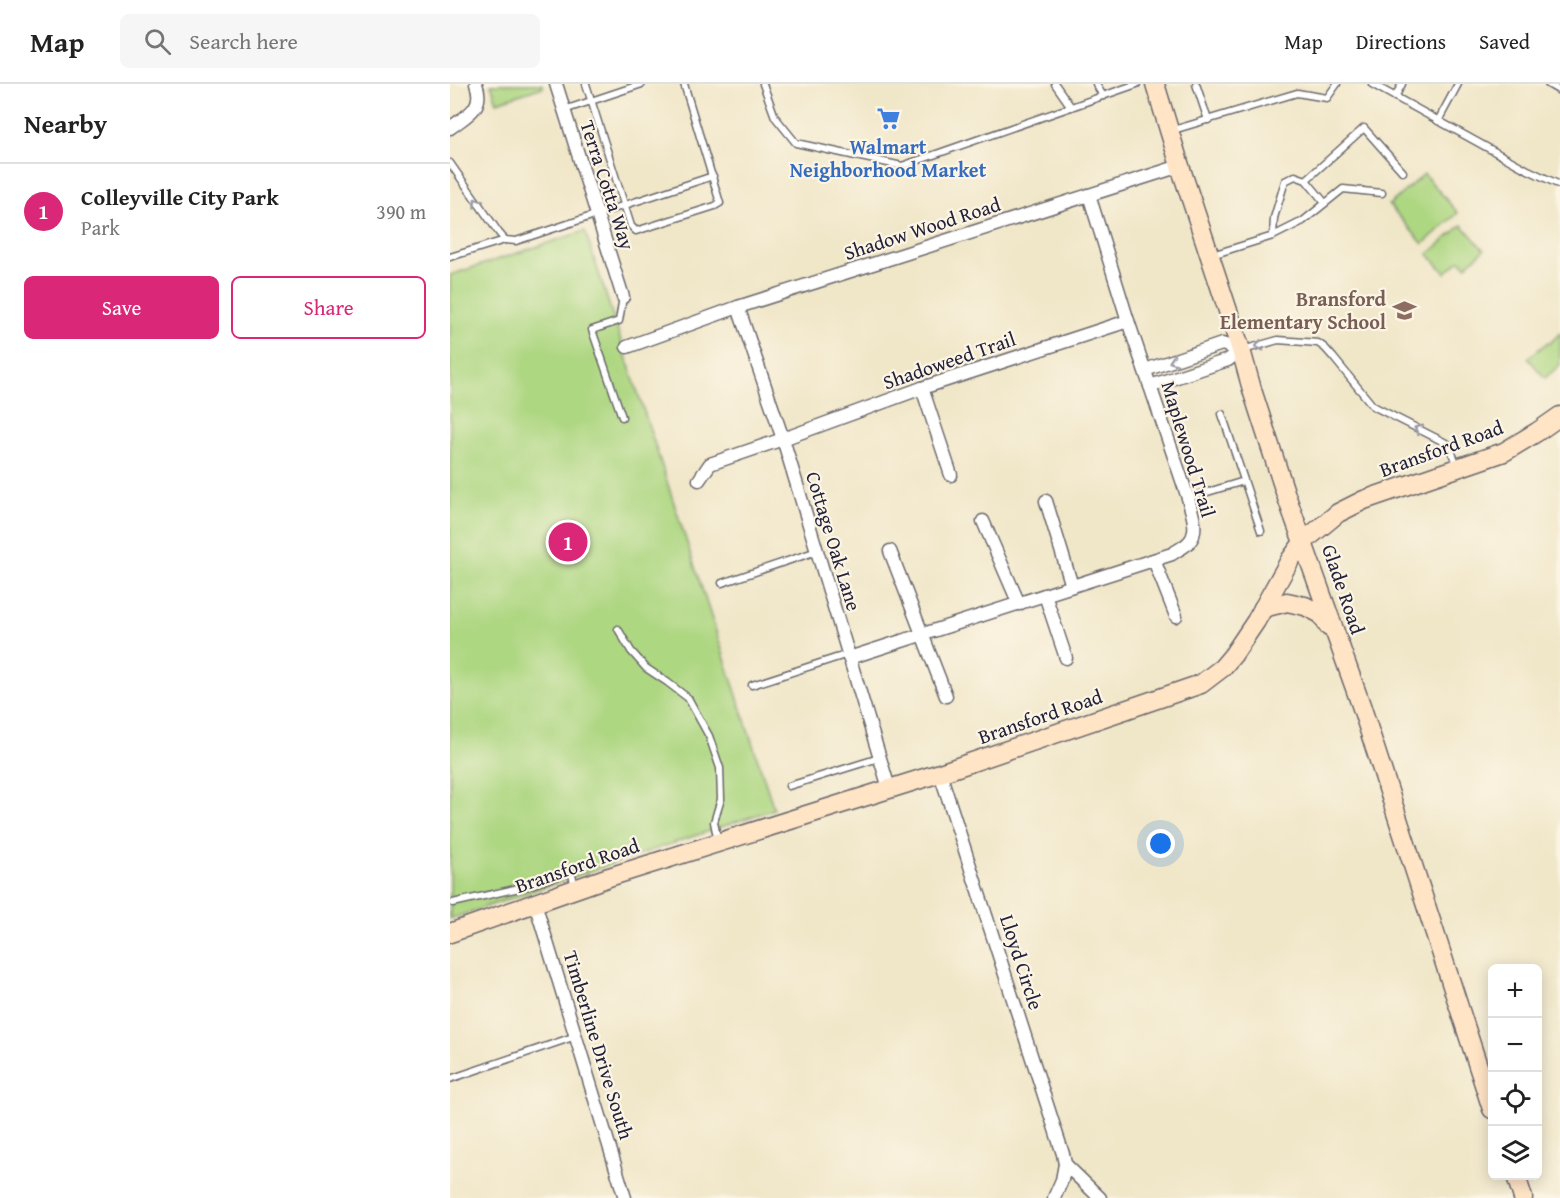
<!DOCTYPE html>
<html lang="en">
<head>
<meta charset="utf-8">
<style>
	:root { --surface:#fff; --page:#f6f6f6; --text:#222; --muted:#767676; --line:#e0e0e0; --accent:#db2777 }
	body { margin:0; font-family:"Gentium Book Plus",serif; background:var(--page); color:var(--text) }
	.controls { position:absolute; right:18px; bottom:18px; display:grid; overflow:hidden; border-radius:9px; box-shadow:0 3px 15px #0003 }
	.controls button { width:54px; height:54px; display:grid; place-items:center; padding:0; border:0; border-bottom:2px solid var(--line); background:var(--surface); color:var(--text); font:30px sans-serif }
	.you { position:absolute; left:711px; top:760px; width:21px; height:21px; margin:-15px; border:4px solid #fff; border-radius:50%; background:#1a73e8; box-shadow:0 0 0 9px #1a73e833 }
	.badge { display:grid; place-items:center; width:39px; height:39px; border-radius:50%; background:var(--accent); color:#fff; font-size:20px; font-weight:700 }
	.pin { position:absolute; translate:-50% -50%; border:3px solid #fff; box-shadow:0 2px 6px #0006 }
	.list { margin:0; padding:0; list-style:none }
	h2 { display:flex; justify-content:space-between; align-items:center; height:78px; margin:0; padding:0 24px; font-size:26px }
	h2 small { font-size:20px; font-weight:400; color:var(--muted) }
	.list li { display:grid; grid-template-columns:39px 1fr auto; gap:18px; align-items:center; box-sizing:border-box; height:96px; padding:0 24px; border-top:2px solid var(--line) }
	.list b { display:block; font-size:22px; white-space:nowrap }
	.list p { margin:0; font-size:20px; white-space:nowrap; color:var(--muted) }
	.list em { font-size:20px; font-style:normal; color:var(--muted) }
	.actions { display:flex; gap:12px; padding:18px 24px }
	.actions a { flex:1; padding:14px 0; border:2px solid var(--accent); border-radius:9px; text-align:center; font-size:21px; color:var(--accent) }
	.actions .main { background:var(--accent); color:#fff }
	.icon { flex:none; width:33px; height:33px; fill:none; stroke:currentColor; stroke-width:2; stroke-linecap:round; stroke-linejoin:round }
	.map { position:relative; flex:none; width:1110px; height:1114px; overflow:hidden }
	header { display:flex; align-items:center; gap:36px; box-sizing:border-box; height:84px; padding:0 30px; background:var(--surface); border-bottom:2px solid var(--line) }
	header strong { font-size:28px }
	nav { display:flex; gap:33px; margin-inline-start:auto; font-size:21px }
	.search { width:420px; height:54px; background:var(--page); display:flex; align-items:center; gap:15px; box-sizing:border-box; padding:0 21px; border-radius:9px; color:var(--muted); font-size:22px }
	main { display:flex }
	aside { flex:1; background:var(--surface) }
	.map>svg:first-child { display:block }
	.green { fill:#aed782; stroke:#687c5e; stroke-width:1.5 }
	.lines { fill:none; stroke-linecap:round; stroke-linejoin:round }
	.lane-casing { stroke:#6a676c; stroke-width:9 }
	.street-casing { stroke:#6a676c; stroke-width:15 }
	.secondary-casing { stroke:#6a676c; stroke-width:21 }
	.lane { stroke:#fff; stroke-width:6 }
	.street { stroke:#fff; stroke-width:12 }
	.secondary { stroke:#ffe4c6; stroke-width:18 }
	.oneway { stroke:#9c9ca7 }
	.labels { text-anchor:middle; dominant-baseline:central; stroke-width:4.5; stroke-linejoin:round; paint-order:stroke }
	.shop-label { font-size:20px; font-weight:bold; fill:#366cbe; stroke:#fcf5e5 }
	.street-label { font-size:20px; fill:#22223b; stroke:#fcf5e5 }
	.education-label { font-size:20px; font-weight:bold; fill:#785e54; stroke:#fcf5e5; text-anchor:end }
</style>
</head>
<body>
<header>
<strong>Map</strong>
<div class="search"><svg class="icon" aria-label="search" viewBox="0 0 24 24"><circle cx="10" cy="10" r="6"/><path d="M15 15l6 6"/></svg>Search here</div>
<nav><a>Map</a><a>Directions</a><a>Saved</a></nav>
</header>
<main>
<aside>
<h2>Nearby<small></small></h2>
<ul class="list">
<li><span class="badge">1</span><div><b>Colleyville City Park</b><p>Park</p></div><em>390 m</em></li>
</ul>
<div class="actions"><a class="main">Save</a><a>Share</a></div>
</aside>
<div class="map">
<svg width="1110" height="1114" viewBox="0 0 1110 1114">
	<rect width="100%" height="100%" fill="#fcf5e5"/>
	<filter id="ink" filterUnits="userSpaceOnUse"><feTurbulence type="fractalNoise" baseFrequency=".0167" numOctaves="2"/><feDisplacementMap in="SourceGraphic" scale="12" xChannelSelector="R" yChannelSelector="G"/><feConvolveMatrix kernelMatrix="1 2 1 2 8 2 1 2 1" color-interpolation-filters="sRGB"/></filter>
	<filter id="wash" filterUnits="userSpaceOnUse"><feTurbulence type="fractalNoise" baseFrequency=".008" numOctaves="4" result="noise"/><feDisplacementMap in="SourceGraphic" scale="24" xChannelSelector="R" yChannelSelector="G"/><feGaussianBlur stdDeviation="1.35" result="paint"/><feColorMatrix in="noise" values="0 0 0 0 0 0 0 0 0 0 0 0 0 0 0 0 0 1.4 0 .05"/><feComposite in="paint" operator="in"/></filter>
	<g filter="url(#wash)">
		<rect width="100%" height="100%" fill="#f0e6c8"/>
		<!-- green -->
		<g class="green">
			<path d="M 41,0 L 92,0 L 93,3 L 47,18 Z"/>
			<path d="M 974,90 L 1008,129 L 973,160 L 939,121 Z"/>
			<path d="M 1012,141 L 1034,166 L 1016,182 L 1010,176 L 995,189 L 978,170 Z"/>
			<path d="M 135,147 L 324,725 L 0,835 L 0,191 Z"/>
			<path d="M 1110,249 L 1110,281 L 1095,294 L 1078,274 L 1098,258 L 1100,259 Z"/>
		</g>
	</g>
	<g filter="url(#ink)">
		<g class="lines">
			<defs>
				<g id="lane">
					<path d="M 136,0 L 181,142 L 186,147 L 265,122 L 270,119 L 234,0"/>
					<path d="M 313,0 L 325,33 L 346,59 L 452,82 L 687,0"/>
					<path d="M 605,0 L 621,23"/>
					<path d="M 646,0 L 653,12"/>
					<path d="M 746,0 L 758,36"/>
					<path d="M 922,0 L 1076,85 L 1110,101"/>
					<path d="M 1098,0 L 1110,7"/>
					<path d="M 945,13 L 952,0"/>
					<path d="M 114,26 L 192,0"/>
					<path d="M 988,37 L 1008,0"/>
					<path d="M 720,47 L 847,9 L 877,14 L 887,0"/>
					<path d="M 0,79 L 49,149 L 55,156 L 66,157 L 263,92"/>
					<path d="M 875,119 L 856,96 L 914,44 L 953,88"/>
					<path d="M 823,152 L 824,134 L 835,97 L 845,92 L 856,96"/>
					<path d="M 762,171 L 823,152 L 853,137 L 893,105 L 932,109"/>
					<path d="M 0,173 L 55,156"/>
					<path d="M 793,266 L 828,256 L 868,259 L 875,264 L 883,273 L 923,322 L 998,360 L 1008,383"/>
					<path d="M 772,330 L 811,447"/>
					<path d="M 172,333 L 142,246 L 169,237 L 173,213"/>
					<path d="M 738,414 L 794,397"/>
					<path d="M 272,499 L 367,467"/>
					<path d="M 168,545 L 181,567 L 196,584 L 217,598 L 238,614 L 259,652 L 270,684 L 271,715 L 264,738 L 268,758"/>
					<path d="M 302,601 L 398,570"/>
					<path d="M 339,702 L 429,674"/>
					<path d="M 3,819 L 78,802 L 121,787 L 125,802"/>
					<path d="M 0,995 L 126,952"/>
				</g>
				<g id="street">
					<path d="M 106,0 L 173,213"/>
					<path d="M 0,44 C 17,31 35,24 26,0"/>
					<path d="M 288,223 L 333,355 L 439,704"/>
					<path d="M 177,263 L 288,223 L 730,82"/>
					<path d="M 695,286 L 772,260 L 791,266"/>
					<path d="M 700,302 L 778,276 L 791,266"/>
					<path d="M 472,304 L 501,391"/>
					<path d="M 249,396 L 260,380 L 333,355 L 472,304 L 678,237"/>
					<path d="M 596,417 L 622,502"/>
					<path d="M 533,437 L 569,520"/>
					<path d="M 440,467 L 496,612"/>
					<path d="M 704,476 L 726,532"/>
					<path d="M 595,511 L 616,574"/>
					<path d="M 399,574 L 722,470 C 727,466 735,463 739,458 C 750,447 741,427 738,414 L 678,237 L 639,111"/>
					<path d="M 490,689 L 613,1070 L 615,1080"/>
					<path d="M 85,819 L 175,1114"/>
					<path d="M 604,1114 L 612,1096 L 615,1080 L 650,1114"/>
				</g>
				<g id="secondary">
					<path d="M 705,0 L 730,82 L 791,266 L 803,309 L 836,411 L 911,621 L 1042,1025"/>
					<path d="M 813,524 L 837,518 L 855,522 L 871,530 L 879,543"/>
					<path d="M 0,849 L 159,793 L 490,689 L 751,600 L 772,584 L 783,571 L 806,537 L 840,476 L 854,457 L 888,429 L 914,416 L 1054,368 L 1087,348 L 1110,332"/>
					<path d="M 1066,1092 L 1073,1114"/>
				</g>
			</defs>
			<!-- lane casing -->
			<use href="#lane" class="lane-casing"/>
			<!-- street casing -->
			<use href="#street" class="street-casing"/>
			<!-- secondary casing -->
			<use href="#secondary" class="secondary-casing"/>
			<!-- lane -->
			<use href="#lane" class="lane"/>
			<!-- street -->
			<use href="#street" class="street"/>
			<!-- secondary -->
			<use href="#secondary" class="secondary"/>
		</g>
		<!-- one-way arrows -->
		<defs><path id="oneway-chevron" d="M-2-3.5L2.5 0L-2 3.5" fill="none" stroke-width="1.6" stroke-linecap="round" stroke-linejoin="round" transform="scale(1.5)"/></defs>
		<g class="oneway">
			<use href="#oneway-chevron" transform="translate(27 118) rotate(-125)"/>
			<use href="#oneway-chevron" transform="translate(809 262) rotate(165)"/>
			<use href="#oneway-chevron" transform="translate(723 277) rotate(161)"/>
			<use href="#oneway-chevron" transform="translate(968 345) rotate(-154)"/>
		</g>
	</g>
	<!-- icons -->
	<defs>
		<symbol id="supermarket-bare" viewBox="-9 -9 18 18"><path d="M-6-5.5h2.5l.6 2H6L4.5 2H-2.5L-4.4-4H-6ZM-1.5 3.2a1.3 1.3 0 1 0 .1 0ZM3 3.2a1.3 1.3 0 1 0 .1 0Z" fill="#3f7fe0" stroke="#fcf5e5" stroke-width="2.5" paint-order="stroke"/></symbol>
		<symbol id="school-bare" viewBox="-9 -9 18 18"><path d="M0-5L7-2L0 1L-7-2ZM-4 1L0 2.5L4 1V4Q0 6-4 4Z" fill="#8d6e63" stroke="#fcf5e5" stroke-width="2.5" paint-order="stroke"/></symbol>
	</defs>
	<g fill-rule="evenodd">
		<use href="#supermarket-bare" x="422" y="18" width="33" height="33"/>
		<use href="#school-bare" x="938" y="210" width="33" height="33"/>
	</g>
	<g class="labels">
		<!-- shop labels -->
		<g class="shop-label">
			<text x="438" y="62">Walmart<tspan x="438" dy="23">Neighborhood Market</tspan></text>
		</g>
		<!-- street labels -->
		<g class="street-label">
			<text transform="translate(158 101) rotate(72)">Terra Cotta Way</text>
			<text transform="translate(472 144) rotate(-18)">Shadow Wood Road</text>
			<text transform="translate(499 276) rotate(-19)">Shadoweed Trail</text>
			<text transform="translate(991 364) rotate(-20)">Bransford Road</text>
			<text transform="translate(739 365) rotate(73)">Maplewood Trail</text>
			<text transform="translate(384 457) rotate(73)">Cottage Oak Lane</text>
			<text transform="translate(894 505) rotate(71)">Glade Road</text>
			<text transform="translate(590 632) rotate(-19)">Bransford Road</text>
			<text transform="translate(127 781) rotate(-19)">Bransford Road</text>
			<text transform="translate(572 878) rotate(72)">Lloyd Circle</text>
			<text transform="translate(149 961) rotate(73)">Timberline Drive South</text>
		</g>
		<!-- education labels -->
		<g class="education-label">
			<text x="936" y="214">Bransford<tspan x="936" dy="23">Elementary School</tspan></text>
		</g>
	</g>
</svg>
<div class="controls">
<button>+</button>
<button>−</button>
<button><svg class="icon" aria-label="locate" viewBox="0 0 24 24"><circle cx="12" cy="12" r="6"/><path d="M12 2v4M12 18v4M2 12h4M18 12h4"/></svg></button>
<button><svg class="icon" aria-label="layers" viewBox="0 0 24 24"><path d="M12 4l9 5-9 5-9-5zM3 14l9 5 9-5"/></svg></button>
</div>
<div class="you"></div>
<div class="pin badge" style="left:118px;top:458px">1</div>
</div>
</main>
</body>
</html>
